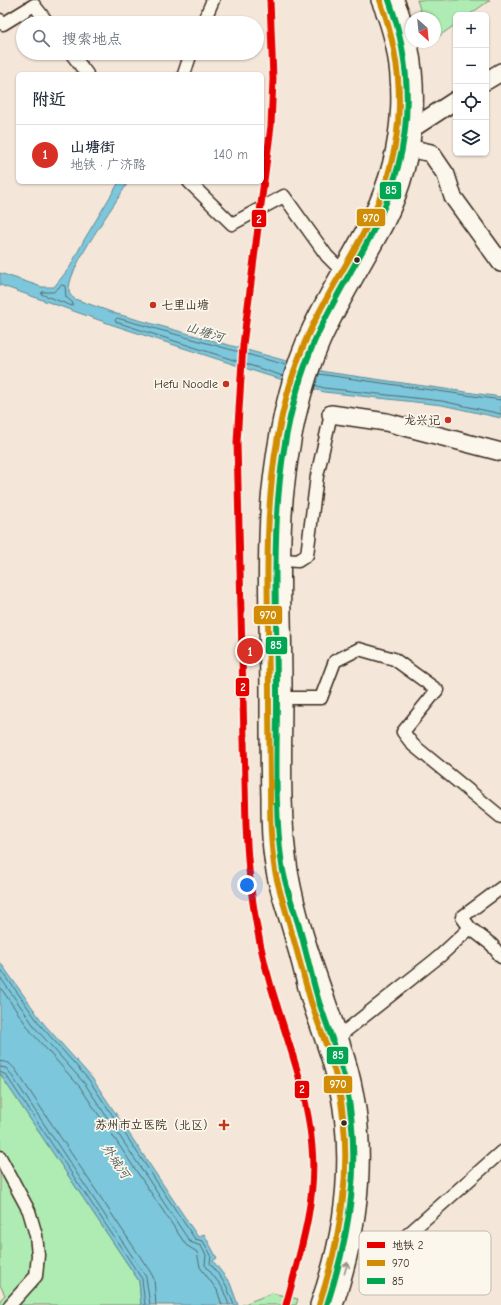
<!DOCTYPE html>
<html lang="zh">
<head>
<meta charset="utf-8">
<style>
	:root { --surface:#fff; --page:#f2f2f3; --text:#1f2937; --muted:#747a83; --line:#e0e1e3; --accent:#d93025 }
	body { margin:0; font-family:"Comic Neue","LXGW WenKai TC",sans-serif; background:var(--page); color:var(--text) }
	.controls { position:absolute; right:12px; top:12px; display:grid; overflow:hidden; border-radius:6px; box-shadow:0 1px 3px #0004 }
	.controls button { width:36px; height:36px; display:grid; place-items:center; padding:0; border:0; border-bottom:1px solid var(--line); background:var(--surface); color:var(--text); font:20px sans-serif }
	.compass { position:absolute; left:405px; top:12px; width:36px; height:36px; border-radius:50%; background:var(--surface); box-shadow:0 1px 3px #0004; rotate:153deg }
	.you { position:absolute; left:247px; top:885px; width:14px; height:14px; margin:-10px; border:3px solid #fff; border-radius:50%; background:#1a73e8; box-shadow:0 0 0 6px #1a73e833 }
	.badge { display:grid; place-items:center; width:26px; height:26px; border-radius:50%; background:var(--accent); color:#fff; font-size:13px; font-weight:700 }
	.pin { position:absolute; translate:-50% -50%; border:2px solid #fff; box-shadow:0 1px 4px #0006 }
	.list { margin:0; padding:0; list-style:none }
	h2 { display:flex; justify-content:space-between; align-items:center; height:52px; margin:0; padding:0 16px; font-size:17px }
	h2 small { font-size:13px; font-weight:400; color:var(--muted) }
	.list li { display:grid; grid-template-columns:26px 1fr auto; gap:12px; align-items:center; box-sizing:border-box; height:60px; padding:0 16px; border-top:1px solid var(--line) }
	.list b { display:block; font-size:15px; white-space:nowrap }
	.list p { margin:0; font-size:13px; white-space:nowrap; color:var(--muted) }
	.list em { font-size:13px; font-style:normal; color:var(--muted) }
	.icon { flex:none; width:22px; height:22px; fill:none; stroke:currentColor; stroke-width:2; stroke-linecap:round; stroke-linejoin:round }
	.map { position:relative; flex:none; width:501px; height:1305px; overflow:hidden }
	.search { position:absolute; background:var(--surface); box-shadow:0 1px 3px #0004; left:16px; top:16px; width:248px; height:44px; display:flex; align-items:center; gap:10px; box-sizing:border-box; padding:0 14px; border-radius:22px; color:var(--muted); font-size:15px }
	.panel { position:absolute; background:var(--surface); box-shadow:0 1px 3px #0004; left:16px; top:72px; width:248px; height:112px; border-radius:6px }
	.map>svg:first-child { display:block }
	.green { fill:#aeecb3; stroke:#748b68 }
	.water { fill:#7cc7dc; stroke:#628890 }
	.lines { fill:none; stroke-linecap:round; stroke-linejoin:round }
	.shore { stroke:#55696a; stroke-width:1 }
	.street-casing { stroke:#3b2a1e; stroke-width:15 }
	.secondary-casing { stroke:#3b2a1e; stroke-width:20 }
	.street { stroke:#fbf7ec; stroke-width:12 }
	.secondary { stroke:#fbf7ec; stroke-width:17 }
	.bus-1-casing { stroke:#fbf7ec; stroke-width:9 }
	.bus-2-casing { stroke:#fbf7ec; stroke-width:9 }
	.bus-1 { stroke:#d18d06; stroke-width:6 }
	.bus-2 { stroke:#00a651; stroke-width:6 }
	.metro-1-casing { stroke:#fbf7ec; stroke-width:10 }
	.metro-1 { stroke:#e60000; stroke-width:7 }
	.oneway { stroke:#9b9085 }
	.bus-dot { fill:#3b2a1e; stroke:#fbf7ec; stroke-width:1.5 }
	.poi-dot { fill:#c8321e; stroke:#fbf7ec; stroke-width:1.5 }
	.labels { text-anchor:middle; dominant-baseline:central; stroke-width:3.5; stroke-linejoin:round; paint-order:stroke }
	.poi-label { font-size:12px; fill:#3b2a1e; stroke:#fbf7ec; text-anchor:end }
	.water-label { font-size:13px; font-style:italic; fill:#4e5957; stroke:#fbf7ec }
	.key { fill:#fbf7ec; stroke:#c1baae; stroke-width:1 }
	.key-label { font-size:11px; fill:#3b2a1e }
	.line-badge { stroke:#fbf7ec; stroke-width:1.5 }
	.badge-label { font-size:11px; text-anchor:middle; font-weight:bold; fill:#fff }
</style>
</head>
<body>
<div class="map">
<svg width="501" height="1305" viewBox="0 0 501 1305">
	<rect width="100%" height="100%" fill="#f4e7d9"/>
	<filter id="ink" filterUnits="userSpaceOnUse"><feTurbulence type="fractalNoise" baseFrequency=".025" numOctaves="2"/><feDisplacementMap in="SourceGraphic" scale="8" xChannelSelector="R" yChannelSelector="G"/><feConvolveMatrix kernelMatrix="1 2 1 2 8 2 1 2 1" color-interpolation-filters="sRGB"/></filter>
	<g filter="url(#ink)">
		<!-- green -->
		<g class="green">
			<path d="M 417,0 L 490,0 L 469,15 L 456,15 L 456,24 L 435,39 L 435,18 L 423,18 Z"/>
			<path d="M 0,1074 L 139,1281 L 141,1305 L 0,1305 L 0,1300 L 5,1295 L 0,1285 Z"/>
			<path d="M 272,1293 L 298,1299 L 296,1305 L 242,1305 Z"/>
		</g>
		<!-- water -->
		<g class="water">
			<path d="M 119,182 L 128,182 C 114,207 70,264 69,289 C 69,295 71,296 75,299 L 117,314 L 326,372 L 501,397 L 501,418 L 442,405 L 324,392 L 263,374 L 113,325 L 0,285 L 0,273 L 42,287 L 54,287 L 70,267 L 84,240 Z"/>
			<path d="M 0,962 L 44,1024 L 92,1078 L 198,1237 L 204,1234 L 217,1258 L 213,1261 L 230,1283 L 238,1305 L 141,1305 L 139,1281 L 0,1074 Z"/>
		</g>
		<g class="lines">
			<!-- shore -->
			<g class="shore">
				<path d="M 62,285 L 65,286 L 66,297 L 73,303 L 72,306 L 41,294 L 42,292 L 53,292 Z"/>
				<path d="M 319,374 L 501,400"/>
				<path d="M 283,376 L 116,322 L 115,320 L 117,318 L 286,365"/>
				<path d="M 315,385 L 324,388 L 442,401 L 501,414"/>
				<path d="M 0,968 L 41,1026 L 89,1080 L 195,1239 L 203,1241 L 211,1255 L 210,1263 L 226,1285 L 234,1305"/>
				<path d="M 0,977 L 37,1030 L 85,1084 L 190,1242 L 201,1246 L 206,1255 L 205,1265 L 222,1287 L 229,1305"/>
				<path d="M 0,987 L 32,1033 L 80,1087 L 186,1245 L 197,1252 L 200,1267 L 217,1290 L 222,1305"/>
				<path d="M 0,1061 L 9,1063 L 15,1069 L 151,1273 L 154,1279 L 156,1305"/>
				<path d="M 0,1067 L 6,1068 L 10,1073 L 146,1277 L 150,1305"/>
				<path d="M 0,1072 L 6,1075 L 142,1279 L 145,1305"/>
			</g>
			<defs>
				<g id="street">
					<path d="M 0,20 L 3,24 L 34,5 L 48,23"/>
					<path d="M 203,23 L 213,0"/>
					<path d="M 71,53 L 87,74"/>
					<path d="M 184,74 L 191,53"/>
					<path d="M 189,182 L 232,224 L 284,196 L 327,256 L 342,271"/>
					<path d="M 282,560 L 298,561 L 307,555 L 317,476 L 331,414"/>
					<path d="M 283,698 L 321,698 L 335,661 L 359,649 L 394,659 L 437,690 L 403,732 L 413,745 L 501,817"/>
					<path d="M 470,928 L 492,945 L 501,957"/>
					<path d="M 338,1037 L 440,956 L 470,928 L 462,917 L 501,888"/>
					<path d="M 0,1157 L 29,1211 L 36,1235 L 38,1255 L 36,1276 L 10,1305"/>
					<path d="M 352,1242 L 389,1251 L 501,1152"/>
				</g>
				<g id="secondary">
					<path d="M 486,81 L 501,72"/>
					<path d="M 405,127 L 413,128 L 456,100"/>
					<path d="M 400,146 L 431,153 L 446,175 L 453,197 L 501,263"/>
					<path d="M 331,414 L 386,422 L 501,452"/>
					<path d="M 319,1305 C 344,1234 354,1159 338,1086 C 331,1057 320,1029 311,1002 C 305,982 301,962 295,943 C 288,914 276,888 273,858 C 270,838 270,817 270,797 C 269,763 269,730 269,696 C 269,631 265,564 270,499 C 275,446 284,392 305,342 C 323,298 351,259 372,216 C 405,149 410,69 380,0"/>
					<path d="M 334,1305 C 361,1225 371,1141 346,1059 C 327,997 300,936 289,871 C 280,812 283,749 283,689 C 283,626 279,562 284,500 C 289,446 299,392 321,342 C 339,301 364,263 385,223 C 419,155 425,71 395,0"/>
				</g>
			</defs>
			<!-- street casing -->
			<use href="#street" class="street-casing"/>
			<!-- secondary casing -->
			<use href="#secondary" class="secondary-casing"/>
			<!-- street -->
			<use href="#street" class="street"/>
			<!-- secondary -->
			<use href="#secondary" class="secondary"/>
			<defs>
				<path id="bus-1" d="M 319,1305 C 342,1234 354,1160 338,1085 C 332,1057 320,1030 311,1002 C 304,978 298,954 291,930 C 286,910 279,891 275,871 C 271,847 270,822 270,797 C 270,763 269,730 269,696 C 269,630 265,565 270,500 C 274,446 284,392 305,342 C 323,298 352,259 372,216 C 406,144 407,74 380,0"/>
				<path id="bus-2" d="M 327,1305 C 350,1234 362,1160 346,1085 C 340,1057 328,1029 319,1002 C 311,976 306,949 298,923 C 292,904 285,885 282,865 C 274,810 277,751 277,696 C 277,630 273,565 278,500 C 282,446 293,392 314,342 C 330,305 352,271 371,235 C 412,158 418,81 389,0"/>
			</defs>
			<!-- bus-1 casing -->
			<use href="#bus-1" class="bus-1-casing"/>
			<!-- bus-2 casing -->
			<use href="#bus-2" class="bus-2-casing"/>
			<!-- bus-1 -->
			<use href="#bus-1" class="bus-1"/>
			<!-- bus-2 -->
			<use href="#bus-2" class="bus-2"/>
			<defs>
				<path id="metro-1" d="M 270,0 L 273,79 L 271,126 L 243,345 L 237,442 L 246,825 C 248,879 255,931 270,983 C 286,1038 308,1091 312,1147 C 317,1201 300,1253 286,1305"/>
			</defs>
			<!-- metro-1 casing -->
			<use href="#metro-1" class="metro-1-casing"/>
			<!-- metro-1 -->
			<use href="#metro-1" class="metro-1"/>
		</g>
		<!-- one-way arrows -->
		<defs><path id="oneway-shaft" d="M-6 0H5M1.5-3L5.5 0L1.5 3" fill="none" stroke-width="1.6" stroke-linecap="round" stroke-linejoin="round"/></defs>
		<use class="oneway" href="#oneway-shaft" transform="translate(346 1268) rotate(-74)"/>
	</g>
	<!-- markers -->
	<g class="bus-dot">
		<circle cx="357" cy="260" r="3.5"/>
		<circle cx="344" cy="1123" r="3.5"/>
	</g>
	<g class="poi-dot">
		<circle cx="153" cy="305" r="4"/>
		<circle cx="226" cy="384" r="4"/>
		<circle cx="448" cy="420" r="4"/>
		<path d="M222 1119h4v4h4v4h-4v4h-4v-4h-4v-4h4z"/>
	</g>
	<g class="labels">
		<!-- poi labels -->
		<g class="poi-label">
			<text x="161" y="305" text-anchor="start">七里山塘</text>
			<text x="218" y="384">Hefu Noodle</text>
			<text x="440" y="420">龙兴记</text>
			<text x="215" y="1125">苏州市立医院（北区）</text>
		</g>
		<!-- water labels -->
		<g class="water-label">
			<text transform="translate(205 332) rotate(17)">山塘河</text>
			<text transform="translate(116 1161) rotate(55)">外城河</text>
		</g>
	</g>
	<!-- legend -->
	<rect x="359" y="1231" width="132" height="64" rx="6" class="key"/>
	<rect x="367" y="1242" width="18" height="6" fill="#e60000"/>
	<rect x="367" y="1260" width="18" height="6" fill="#d18d06"/>
	<rect x="367" y="1278" width="18" height="6" fill="#00a651"/>
	<g class="key-label">
		<text x="392" y="1249">地铁 2</text>
		<text x="392" y="1267">970</text>
		<text x="392" y="1285">85</text>
	</g>
	<g class="line-badge">
		<rect x="379" y="181" width="23" height="19" rx="4" fill="#00a651"/>
		<rect x="356" y="208" width="30" height="19" rx="4" fill="#d18d06"/>
		<rect x="251" y="209" width="16" height="19" rx="4" fill="#e60000"/>
		<rect x="253" y="605" width="30" height="20" rx="4" fill="#d18d06"/>
		<rect x="265" y="636" width="23" height="19" rx="4" fill="#00a651"/>
		<rect x="235" y="677" width="15" height="20" rx="4" fill="#e60000"/>
		<rect x="326" y="1046" width="23" height="19" rx="4" fill="#00a651"/>
		<rect x="323" y="1075" width="30" height="19" rx="4" fill="#d18d06"/>
		<rect x="294" y="1080" width="16" height="19" rx="4" fill="#e60000"/>
	</g>
	<g class="badge-label">
		<text x="391" y="194">85</text>
		<text x="371" y="222">970</text>
		<text x="259" y="223">2</text>
		<text x="268" y="619">970</text>
		<text x="276" y="649">85</text>
		<text x="243" y="691">2</text>
		<text x="338" y="1059">85</text>
		<text x="338" y="1088">970</text>
		<text x="302" y="1093">2</text>
	</g>
</svg>
<div class="controls">
<button>+</button>
<button>−</button>
<button><svg class="icon" aria-label="locate" viewBox="0 0 24 24"><circle cx="12" cy="12" r="6"/><path d="M12 2v4M12 18v4M2 12h4M18 12h4"/></svg></button>
<button><svg class="icon" aria-label="layers" viewBox="0 0 24 24"><path d="M12 4l9 5-9 5-9-5zM3 14l9 5 9-5"/></svg></button>
</div>
<svg class="compass" viewBox="-18 -18 36 36"><path d="M0-13l5 13h-10z" fill="#e53935"/><path d="M0 13l5-13h-10z" fill="#747a83"/></svg>
<div class="you"></div>
<div class="pin badge" style="left:250px;top:651px">1</div>
<div class="search"><svg class="icon" aria-label="search" viewBox="0 0 24 24"><circle cx="10" cy="10" r="6"/><path d="M15 15l6 6"/></svg>搜索地点</div>
<section class="panel">
<h2>附近<small></small></h2>
<ul class="list">
<li><span class="badge">1</span><div><b>山塘街</b><p>地铁 · 广济路</p></div><em>140 m</em></li>
</ul>
</section>
</div>
</body>
</html>
